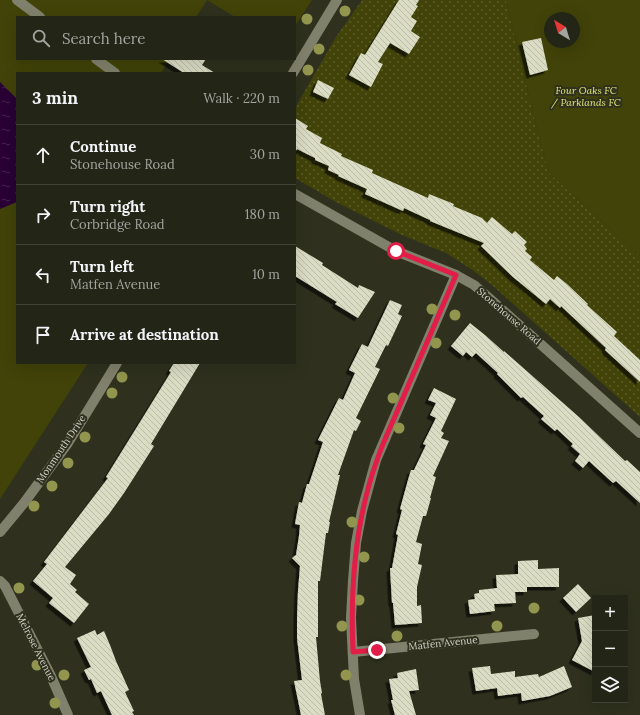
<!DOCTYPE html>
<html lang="en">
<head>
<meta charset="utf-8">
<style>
	:root { --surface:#232516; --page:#2f3123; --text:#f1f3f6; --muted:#a3a5a1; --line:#404235 }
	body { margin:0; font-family:Lora,serif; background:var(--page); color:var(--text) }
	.controls { position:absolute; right:12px; bottom:12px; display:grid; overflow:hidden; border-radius:0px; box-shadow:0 4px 16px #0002 }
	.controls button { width:36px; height:36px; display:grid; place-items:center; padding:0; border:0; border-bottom:1px solid var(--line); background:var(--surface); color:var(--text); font:20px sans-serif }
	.compass { position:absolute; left:544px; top:12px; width:36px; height:36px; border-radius:50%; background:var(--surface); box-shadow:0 4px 16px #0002; rotate:322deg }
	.stop { position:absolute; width:12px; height:12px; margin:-9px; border:3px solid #e11d48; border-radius:50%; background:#fff }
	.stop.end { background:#e11d48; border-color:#fff; box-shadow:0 1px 4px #0008 }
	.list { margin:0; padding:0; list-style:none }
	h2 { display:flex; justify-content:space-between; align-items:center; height:52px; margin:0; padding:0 16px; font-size:17px }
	h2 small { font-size:13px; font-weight:400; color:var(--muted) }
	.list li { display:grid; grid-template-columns:26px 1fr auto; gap:12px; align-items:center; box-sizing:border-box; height:60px; padding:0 16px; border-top:1px solid var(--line) }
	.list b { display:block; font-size:15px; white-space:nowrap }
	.list p { margin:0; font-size:13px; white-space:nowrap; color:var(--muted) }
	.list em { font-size:13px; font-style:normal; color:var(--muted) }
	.icon { flex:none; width:22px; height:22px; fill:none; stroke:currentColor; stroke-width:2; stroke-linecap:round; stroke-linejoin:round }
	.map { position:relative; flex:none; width:640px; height:715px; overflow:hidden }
	.search { position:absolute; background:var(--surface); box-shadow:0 4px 16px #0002; left:16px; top:16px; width:280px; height:44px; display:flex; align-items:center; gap:10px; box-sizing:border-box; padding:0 14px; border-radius:0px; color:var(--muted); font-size:15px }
	.panel { position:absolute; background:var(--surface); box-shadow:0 4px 16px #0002; left:16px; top:72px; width:280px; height:292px; border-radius:0px }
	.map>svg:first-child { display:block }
	.grass { fill:url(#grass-dots) }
	.park { fill:#414309; fill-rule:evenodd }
	.water { fill:url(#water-ripples) }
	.building { fill:url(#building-back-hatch); filter:url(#shadow) }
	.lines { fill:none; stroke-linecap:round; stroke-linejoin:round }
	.minor { stroke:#80816c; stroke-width:10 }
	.tertiary { stroke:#80816c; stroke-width:10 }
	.tree { fill:#91954d }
	.route { stroke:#e11d48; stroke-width:5 }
	.labels { text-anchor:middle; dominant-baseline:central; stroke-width:4; stroke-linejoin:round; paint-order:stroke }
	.park-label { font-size:10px; font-style:italic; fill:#e1e674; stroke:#2f311e }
	.street-label { font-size:10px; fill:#d2d3c8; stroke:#2f311e }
</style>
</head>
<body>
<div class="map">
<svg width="640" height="715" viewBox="0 0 640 715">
	<defs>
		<pattern id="grass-dots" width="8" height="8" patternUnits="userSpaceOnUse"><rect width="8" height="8" fill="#414309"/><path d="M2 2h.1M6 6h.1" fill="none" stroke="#5c5d2b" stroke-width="1.8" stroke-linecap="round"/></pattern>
		<pattern id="water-ripples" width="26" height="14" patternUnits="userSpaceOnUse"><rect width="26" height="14" fill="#290035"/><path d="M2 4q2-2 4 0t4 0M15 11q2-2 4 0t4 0" fill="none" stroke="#472451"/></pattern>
		<pattern id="building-back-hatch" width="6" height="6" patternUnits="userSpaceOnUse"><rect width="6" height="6" fill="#dadcc4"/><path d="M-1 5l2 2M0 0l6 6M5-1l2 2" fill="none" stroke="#bbbda9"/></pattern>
		<filter id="shadow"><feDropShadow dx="-3.5" dy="3.5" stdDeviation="0" flood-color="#0009"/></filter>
	</defs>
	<rect width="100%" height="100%" fill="#2f311e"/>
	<!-- grass -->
	<path class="grass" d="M 362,0 L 506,0 L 537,129 L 549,173 L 640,256 L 640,417 L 493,286 L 474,271 L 446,253 L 402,235 L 336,202 L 295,178 L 295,108 L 336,37 Z"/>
	<!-- park -->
	<g class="park">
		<path d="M 0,0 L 312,0 L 295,26 L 295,17 L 235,17 L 207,0 L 196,17 L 17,17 L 17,59 L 170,59 L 161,73 L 17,73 L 17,363 L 88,363 L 0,499 Z"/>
		<path d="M 506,0 L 640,0 L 640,256 L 549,173 L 537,129 ZM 550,18 L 574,18 L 574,42 L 550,42 Z"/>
	</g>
	<!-- water -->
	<path class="water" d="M 0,82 L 17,99 L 17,202 L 0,209 Z"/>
	<!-- building -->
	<g class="building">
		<path d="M 399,0 L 419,0 L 416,5 L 418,6 L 411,17 L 417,21 L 411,31 L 420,37 L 409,54 L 390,43 L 378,62 L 383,64 L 371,87 L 349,75 L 361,53 L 365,55 Z"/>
		<path d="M 541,38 L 548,70 L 530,75 L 522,42 Z"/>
		<path d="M 162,59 L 206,59 L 202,65 L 215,73 L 184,73 Z"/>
		<path d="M 318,80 L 334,88 L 328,99 L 313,92 Z"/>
		<path d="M 295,118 L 308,126 L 306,129 L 322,138 L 320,143 L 342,154 L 341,156 L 373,170 L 372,173 L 428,198 L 429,194 L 454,204 L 453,206 L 482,218 L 487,223 L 492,217 L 512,234 L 515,231 L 527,242 L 524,245 L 527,249 L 525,251 L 532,257 L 530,260 L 554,280 L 557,276 L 567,284 L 588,304 L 587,305 L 617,332 L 614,336 L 640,360 L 640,382 L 605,350 L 606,348 L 561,306 L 560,308 L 550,299 L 546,304 L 513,277 L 481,246 L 484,243 L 430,221 L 430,220 L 404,208 L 403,211 L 365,194 L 367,189 L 338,176 L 339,175 L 328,170 L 329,166 L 315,160 L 315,158 L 297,149 L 295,152 Z"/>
		<path d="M 295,246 L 323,263 L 322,265 L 358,288 L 359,285 L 375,292 L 358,318 L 335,304 L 337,302 L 295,276 Z"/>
		<path d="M 390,300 L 402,305 L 398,314 L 402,316 L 388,346 L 386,345 L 375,367 L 380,369 L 356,418 L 361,421 L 356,431 L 354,430 L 348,447 L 338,475 L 340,475 L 329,522 L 330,522 L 328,533 L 326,533 L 320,581 L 318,581 L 318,637 L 316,637 L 320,681 L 322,693 L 321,694 L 325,715 L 301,715 L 294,681 L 302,680 L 297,638 L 297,618 L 298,591 L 300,566 L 292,558 L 296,555 L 299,536 L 300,525 L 295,524 L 299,502 L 302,503 L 307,484 L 309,484 L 323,442 L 318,440 L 339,398 L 343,400 L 355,373 L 349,370 L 362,344 L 368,347 Z"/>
		<path d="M 470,323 L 485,335 L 504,352 L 504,351 L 579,417 L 625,461 L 627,460 L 640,472 L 640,503 L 616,481 L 613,483 L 589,461 L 583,468 L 575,461 L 580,454 L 571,446 L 573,444 L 557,429 L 555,431 L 541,419 L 544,416 L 523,397 L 521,398 L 497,374 L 498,373 L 476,353 L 472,357 L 466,352 L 463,356 L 451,346 Z"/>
		<path d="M 174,363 L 200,363 L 151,444 L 154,446 L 124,493 L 109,514 L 65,567 L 76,575 L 70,584 L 77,590 L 75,592 L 89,604 L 74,623 L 49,603 L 53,598 L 33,581 L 47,564 L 44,562 L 108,478 L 106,477 L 171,372 L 169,371 Z"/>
		<path d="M 434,388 L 456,399 L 441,431 L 444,433 L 441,438 L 449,441 L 433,476 L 436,477 L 430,498 L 431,498 L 426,516 L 423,516 L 416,542 L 422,544 L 418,564 L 422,565 L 417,587 L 417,606 L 421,605 L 422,623 L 395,625 L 393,603 L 392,603 L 390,568 L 392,568 L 398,535 L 396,534 L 402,510 L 400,509 L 408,480 L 411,470 L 414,470 L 426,445 L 423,444 L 436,418 L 430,415 L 436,403 L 428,400 Z"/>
		<path d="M 538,560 L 538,569 L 559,568 L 559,587 L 527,587 L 527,592 L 515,592 L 516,603 L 494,604 L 495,611 L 470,614 L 468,600 L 475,599 L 474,594 L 479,593 L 479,590 L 497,588 L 496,575 L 518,574 L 518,561 Z"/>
		<path d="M 578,584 L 591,598 L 576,612 L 563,598 Z"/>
		<path d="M 595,615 L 595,672 L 572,660 L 582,641 L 578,618 Z"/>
		<path d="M 95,630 L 97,635 L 104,631 L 110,645 L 116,661 L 129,690 L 125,692 L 134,711 L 132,712 L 134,715 L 112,715 L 101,691 L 97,693 L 91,679 L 89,680 L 84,670 L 91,667 L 77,638 Z"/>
		<path d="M 490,666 L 491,674 L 515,671 L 515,677 L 538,674 L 539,677 L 564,666 L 572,687 L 550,696 L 522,701 L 521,693 L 498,696 L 497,688 L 476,691 L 472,668 Z"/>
		<path d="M 416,669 L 419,690 L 409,691 L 416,715 L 395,715 L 391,700 L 393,700 L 389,679 L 398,678 L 397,673 Z"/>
	</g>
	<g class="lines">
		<!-- minor -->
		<g class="minor">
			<path d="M 17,0 L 40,17"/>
			<path d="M 96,59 L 115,73"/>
			<path d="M 0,581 L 5,586 L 50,674 L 68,715"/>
			<path d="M 353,652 L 534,634"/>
			<path d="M 360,715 L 354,679 L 351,618 L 353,581 L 356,543 L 362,511 L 376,460 L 456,275"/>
		</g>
		<!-- tertiary -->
		<g class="tertiary">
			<path d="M 293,73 L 337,0"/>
			<path d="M 295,194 L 396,251 L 456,275 L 474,285 L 489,298 L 640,433"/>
			<path d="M 0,532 L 24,503 L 68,443 L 117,363"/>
		</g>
	</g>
	<!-- trees -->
	<g class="tree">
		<circle cx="345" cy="11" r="5.5"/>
		<circle cx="307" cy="19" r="5.5"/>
		<circle cx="319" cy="49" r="5.5"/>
		<circle cx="308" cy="70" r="5.5"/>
		<circle cx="432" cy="309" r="5.5"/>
		<circle cx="455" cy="315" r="5.5"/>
		<circle cx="436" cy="343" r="5.5"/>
		<circle cx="122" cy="377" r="5.5"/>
		<circle cx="112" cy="393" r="5.5"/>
		<circle cx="393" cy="398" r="5.5"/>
		<circle cx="399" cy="428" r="5.5"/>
		<circle cx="85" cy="437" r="5.5"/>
		<circle cx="68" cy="463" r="5.5"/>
		<circle cx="52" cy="486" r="5.5"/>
		<circle cx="34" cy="506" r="5.5"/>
		<circle cx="352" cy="522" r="5.5"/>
		<circle cx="364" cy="557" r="5.5"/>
		<circle cx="19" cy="588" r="5.5"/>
		<circle cx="359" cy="600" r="5.5"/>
		<circle cx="534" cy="608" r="5.5"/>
		<circle cx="342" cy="626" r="5.5"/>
		<circle cx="497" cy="626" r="5.5"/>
		<circle cx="397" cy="636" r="5.5"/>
		<circle cx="37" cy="665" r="5.5"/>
		<circle cx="64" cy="675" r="5.5"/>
		<circle cx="346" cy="675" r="5.5"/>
		<circle cx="55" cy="703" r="5.5"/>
	</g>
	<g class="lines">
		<!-- route -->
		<path class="route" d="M 377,650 L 353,652 C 350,587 355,521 377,460 C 385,437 396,415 405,393 C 422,353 439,314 456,275 L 396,251"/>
	</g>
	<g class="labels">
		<!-- park labels -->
		<g class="park-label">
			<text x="586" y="90">Four Oaks FC<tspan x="586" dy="12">/ Parklands FC</tspan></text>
		</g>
		<!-- street labels -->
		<g class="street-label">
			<text transform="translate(509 316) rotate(41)">Stonehouse Road</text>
			<text transform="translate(61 449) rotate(-56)">Monmouth Drive</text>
			<text transform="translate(443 643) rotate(-6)">Matfen Avenue</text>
			<text transform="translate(36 647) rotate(63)">Melrose Avenue</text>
		</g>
	</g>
</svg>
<div class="controls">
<button>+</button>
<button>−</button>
<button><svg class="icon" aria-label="layers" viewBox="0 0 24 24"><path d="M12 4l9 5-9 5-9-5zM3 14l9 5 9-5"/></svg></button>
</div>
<svg class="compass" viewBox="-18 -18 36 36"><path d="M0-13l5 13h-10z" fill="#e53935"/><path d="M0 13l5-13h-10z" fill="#a3a5a1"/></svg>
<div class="stop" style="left:396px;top:251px"></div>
<div class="stop end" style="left:377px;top:650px"></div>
<div class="search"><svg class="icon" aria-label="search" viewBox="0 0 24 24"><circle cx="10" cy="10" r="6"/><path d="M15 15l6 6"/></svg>Search here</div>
<section class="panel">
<h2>3 min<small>Walk · 220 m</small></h2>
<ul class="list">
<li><svg class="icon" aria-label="ahead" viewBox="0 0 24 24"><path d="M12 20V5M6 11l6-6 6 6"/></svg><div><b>Continue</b><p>Stonehouse Road</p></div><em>30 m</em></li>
<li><svg class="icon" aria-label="right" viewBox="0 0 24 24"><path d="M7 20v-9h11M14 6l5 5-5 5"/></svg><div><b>Turn right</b><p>Corbridge Road</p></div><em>180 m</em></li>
<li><svg class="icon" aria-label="left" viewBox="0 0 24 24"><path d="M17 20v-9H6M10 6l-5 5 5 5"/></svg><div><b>Turn left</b><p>Matfen Avenue</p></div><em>10 m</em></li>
<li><svg class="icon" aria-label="arrive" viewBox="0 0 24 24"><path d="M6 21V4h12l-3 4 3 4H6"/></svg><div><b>Arrive at destination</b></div></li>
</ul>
</section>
</div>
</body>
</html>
